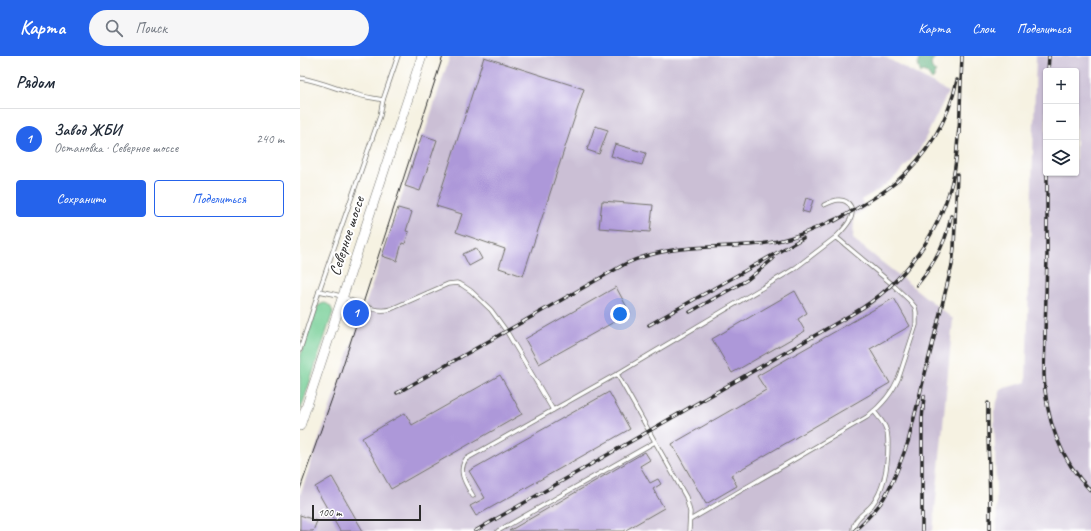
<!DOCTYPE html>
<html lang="ru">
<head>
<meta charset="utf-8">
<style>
	:root { --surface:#fff; --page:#f6f6f7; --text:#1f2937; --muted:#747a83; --line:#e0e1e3; --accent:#2563eb }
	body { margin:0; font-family:Caveat,sans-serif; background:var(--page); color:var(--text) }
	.controls { position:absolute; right:12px; top:12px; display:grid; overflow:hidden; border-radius:4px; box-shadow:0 1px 3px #0004 }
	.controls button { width:36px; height:36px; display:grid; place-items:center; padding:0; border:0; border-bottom:1px solid var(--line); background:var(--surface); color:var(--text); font:20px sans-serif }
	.scale { position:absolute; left:12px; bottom:10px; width:109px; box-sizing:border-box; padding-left:4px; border:2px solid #2b2b2b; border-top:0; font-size:11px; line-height:14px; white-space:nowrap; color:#2b2b2b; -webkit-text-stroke:3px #fff; paint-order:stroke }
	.you { position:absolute; left:320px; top:258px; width:14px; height:14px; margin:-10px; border:3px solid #fff; border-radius:50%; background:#1a73e8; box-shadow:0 0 0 6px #1a73e833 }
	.badge { display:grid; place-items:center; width:26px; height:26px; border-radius:50%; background:var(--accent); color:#fff; font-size:13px; font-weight:700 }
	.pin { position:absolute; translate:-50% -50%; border:2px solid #fff; box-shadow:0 1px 4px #0006 }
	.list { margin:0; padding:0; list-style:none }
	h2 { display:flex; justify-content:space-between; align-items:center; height:52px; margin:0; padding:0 16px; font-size:17px }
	h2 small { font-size:13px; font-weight:400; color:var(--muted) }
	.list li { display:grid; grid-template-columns:26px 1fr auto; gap:12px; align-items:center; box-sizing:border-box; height:60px; padding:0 16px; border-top:1px solid var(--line) }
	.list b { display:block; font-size:15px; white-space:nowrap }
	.list p { margin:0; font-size:13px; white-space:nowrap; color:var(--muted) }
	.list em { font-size:13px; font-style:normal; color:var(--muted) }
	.actions { display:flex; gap:8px; padding:12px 16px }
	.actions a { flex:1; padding:9px 0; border:1px solid var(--accent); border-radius:4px; text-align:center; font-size:14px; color:var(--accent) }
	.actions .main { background:var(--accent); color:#fff }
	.icon { flex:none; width:22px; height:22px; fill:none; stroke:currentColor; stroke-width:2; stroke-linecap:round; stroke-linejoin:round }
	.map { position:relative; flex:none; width:791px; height:475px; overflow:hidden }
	header { display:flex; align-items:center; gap:24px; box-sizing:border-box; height:56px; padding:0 20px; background:var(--accent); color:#fff }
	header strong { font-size:19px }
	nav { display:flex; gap:22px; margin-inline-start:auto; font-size:14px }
	.search { width:280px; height:36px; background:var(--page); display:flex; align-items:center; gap:10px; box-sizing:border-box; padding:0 14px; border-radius:22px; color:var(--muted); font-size:15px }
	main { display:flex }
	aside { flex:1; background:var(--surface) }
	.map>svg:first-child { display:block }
	.industrial { fill:#cbbfd5; fill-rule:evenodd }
	.green { fill:#73cd94; stroke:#4f7c60 }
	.forest { fill:#5eb07e; stroke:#446e54 }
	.building { fill:#ad98d9 }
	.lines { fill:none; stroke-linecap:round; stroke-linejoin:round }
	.lane-casing { stroke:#72716b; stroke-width:5 }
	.secondary-casing { stroke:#72716b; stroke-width:10 }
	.lane { stroke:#fff; stroke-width:3.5 }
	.secondary { stroke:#fff; stroke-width:9 }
	.tram { stroke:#2b2b2b; stroke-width:1 }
	.rail-casing { stroke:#2b2b2b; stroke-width:3.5 }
	.rail { stroke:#fff; stroke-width:2; stroke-dasharray:6; stroke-linecap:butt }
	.labels { text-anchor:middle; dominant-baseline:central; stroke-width:4; stroke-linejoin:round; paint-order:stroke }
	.street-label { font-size:16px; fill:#2b2b2b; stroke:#fff }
</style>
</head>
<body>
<header>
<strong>Карта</strong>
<div class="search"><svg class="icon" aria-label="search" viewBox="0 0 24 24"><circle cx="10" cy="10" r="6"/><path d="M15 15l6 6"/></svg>Поиск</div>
<nav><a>Карта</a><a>Слои</a><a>Поделиться</a></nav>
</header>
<main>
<aside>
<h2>Рядом<small></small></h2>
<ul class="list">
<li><span class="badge">1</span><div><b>Завод ЖБИ</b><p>Остановка · Северное шоссе</p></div><em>240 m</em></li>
</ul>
<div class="actions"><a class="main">Сохранить</a><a>Поделиться</a></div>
</aside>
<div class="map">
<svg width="791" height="475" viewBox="0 0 791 475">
	<rect width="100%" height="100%" fill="#fff"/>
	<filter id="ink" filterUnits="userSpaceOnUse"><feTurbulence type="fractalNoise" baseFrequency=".025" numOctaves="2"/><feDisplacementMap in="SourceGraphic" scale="8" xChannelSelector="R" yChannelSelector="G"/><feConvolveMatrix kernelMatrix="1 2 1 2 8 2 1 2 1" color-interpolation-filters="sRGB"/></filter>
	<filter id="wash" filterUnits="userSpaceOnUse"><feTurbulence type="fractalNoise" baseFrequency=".012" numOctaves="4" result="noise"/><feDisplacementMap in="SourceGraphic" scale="16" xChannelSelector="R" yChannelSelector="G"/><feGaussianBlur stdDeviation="0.9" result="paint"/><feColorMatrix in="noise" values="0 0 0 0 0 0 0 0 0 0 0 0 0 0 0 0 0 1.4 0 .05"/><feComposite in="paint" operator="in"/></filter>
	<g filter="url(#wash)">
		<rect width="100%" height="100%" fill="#f6f2e2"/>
		<!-- industrial -->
		<g class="industrial">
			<path d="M 150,0 L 583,0 L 648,36 L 621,91 L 610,105 L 596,120 L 580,133 L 561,144 L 565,152 L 554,160 L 553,183 L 653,263 L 633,475 L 0,475 L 0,439 L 82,200 L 122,79 L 124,79 Z"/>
			<path d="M 736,0 L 791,0 L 791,475 L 697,475 L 694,356 L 701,333 L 726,326 ZM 746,15 L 776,15 L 776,117 L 746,117 Z"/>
		</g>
		<!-- green -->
		<path class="green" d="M 24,247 C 30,248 31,251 33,256 L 0,356 L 0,302 L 15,255 L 19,249 Z"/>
		<!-- forest -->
		<path class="forest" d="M 621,0 L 637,0 C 630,5 629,11 636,16 L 634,18 L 634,22 L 632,24 L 627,17 L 623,15 L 621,17 C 618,9 616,7 621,0 Z"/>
		<g id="blocks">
			<!-- building -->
			<g class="building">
				<path d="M 184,1 L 284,33 L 223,220 L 199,212 L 205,193 L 156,176 L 162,158 L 136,150 Z"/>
				<path d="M 295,70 L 308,74 L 299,98 L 287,94 Z"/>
				<path d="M 122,79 L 137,84 L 120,135 L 105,130 Z"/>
				<path d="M 315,88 L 346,97 L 342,109 L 311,100 Z"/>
				<path d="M 506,142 L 513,144 L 509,157 L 502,155 Z"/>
				<path d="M 302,145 L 353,149 L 350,176 L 299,172 Z"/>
				<path d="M 98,152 L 112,156 L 106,175 L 109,176 L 105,188 L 102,187 L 97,205 L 82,200 Z"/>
				<path d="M 176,192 L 182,203 L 169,210 L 163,198 Z"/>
				<path d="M 316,231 L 330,257 L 239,308 L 225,283 Z"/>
				<path d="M 495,235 L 507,257 L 498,263 L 505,275 L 432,317 L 412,283 Z"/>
				<path d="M 594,242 L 610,270 L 570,293 L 590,327 L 431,419 L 437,430 L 406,448 L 372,388 L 466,334 L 457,320 Z"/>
				<path d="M 200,319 L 222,358 L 91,433 L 62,382 L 105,357 L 112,369 Z"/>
				<path d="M 309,336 L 330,373 L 176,460 L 170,450 L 185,442 L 169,415 Z"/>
				<path d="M 345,396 L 350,404 L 340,410 L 350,427 L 358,423 L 361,428 L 353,433 L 364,452 L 324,475 L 209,475 Z"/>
				<path d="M 32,421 L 63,475 L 40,475 L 15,431 Z"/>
				<path d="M 0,459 L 17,465 L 13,475 L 0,475 Z"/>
			</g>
		</g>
	</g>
	<g filter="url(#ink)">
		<use href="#blocks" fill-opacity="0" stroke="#72716b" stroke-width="1"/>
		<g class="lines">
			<defs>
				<g id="lane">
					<path d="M 0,22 C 19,25 37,33 55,38 C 64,41 74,42 83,44"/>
					<path d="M 524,149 C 528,147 534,144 539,144 C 550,144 555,154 550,164 C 546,171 541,176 536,181"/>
					<path d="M 19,235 C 27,237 36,238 43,241 C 59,247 74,258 91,253 L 148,228 L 157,227 L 162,229 L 171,235 L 191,254 L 207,276 L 253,354 L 317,318 L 494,213 L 536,181 L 592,228 L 610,245 L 615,251 L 616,256 L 616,269 L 599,321 C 592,338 581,350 567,361 L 390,464"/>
					<path d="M 0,294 L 19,235 L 80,60 L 83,44 L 98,0"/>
					<path d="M 317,318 L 386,441 L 390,456 L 389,475"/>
					<path d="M 173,440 C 166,428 157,416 166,403 L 253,354"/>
					<path d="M 198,475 L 355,386"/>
					<path d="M 553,475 C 552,464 565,457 572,449 C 585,432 588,409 588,388 C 588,383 588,377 586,373 C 584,366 578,361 574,355"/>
				</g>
				<path id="secondary" d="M 0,370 L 122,0"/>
			</defs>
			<!-- lane casing -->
			<use href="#lane" class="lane-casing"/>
			<!-- secondary casing -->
			<use href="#secondary" class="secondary-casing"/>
			<!-- lane -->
			<use href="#lane" class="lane"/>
			<!-- secondary -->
			<use href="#secondary" class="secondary"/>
			<!-- tram -->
			<path class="tram" d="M 0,433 L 34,337 L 143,0"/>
			<defs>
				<g id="rail">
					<path d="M 748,15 L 749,0"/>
					<path d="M 659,78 L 662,0"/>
					<path d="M 747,117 L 747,200 L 744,318 C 745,361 760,404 791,435"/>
					<path d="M 535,165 C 555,153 577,142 595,127 C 626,101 649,64 657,24"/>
					<path d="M 617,229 C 633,209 647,185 651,160"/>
					<path d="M 390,256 L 447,224 L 473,203"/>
					<path d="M 349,269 L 503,182"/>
					<path d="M 97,337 L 325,208 C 371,187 412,193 460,188 C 488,185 513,174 538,162"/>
					<path d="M 688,347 C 687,390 691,432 690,475"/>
					<path d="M 175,475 L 554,257 C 604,228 642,175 654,117 C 657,102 657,87 659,72"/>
					<path d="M 554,475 C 563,467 572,458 580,448 C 593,429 600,407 608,386 L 652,209 L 654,192 L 657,118"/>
					<path d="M 622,475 L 622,363 L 624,340"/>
				</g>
			</defs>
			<!-- rail casing -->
			<use href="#rail" class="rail-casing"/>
			<!-- rail -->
			<use href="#rail" class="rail"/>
		</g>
	</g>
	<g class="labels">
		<!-- street labels -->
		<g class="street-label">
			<text transform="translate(47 180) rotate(-72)">Северное шоссе</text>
		</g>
	</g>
</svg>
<div class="controls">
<button>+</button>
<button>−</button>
<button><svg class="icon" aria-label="layers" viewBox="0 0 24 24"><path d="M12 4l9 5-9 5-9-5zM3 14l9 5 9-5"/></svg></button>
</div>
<div class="scale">100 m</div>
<div class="you"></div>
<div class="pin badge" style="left:56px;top:257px">1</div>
</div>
</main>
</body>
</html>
